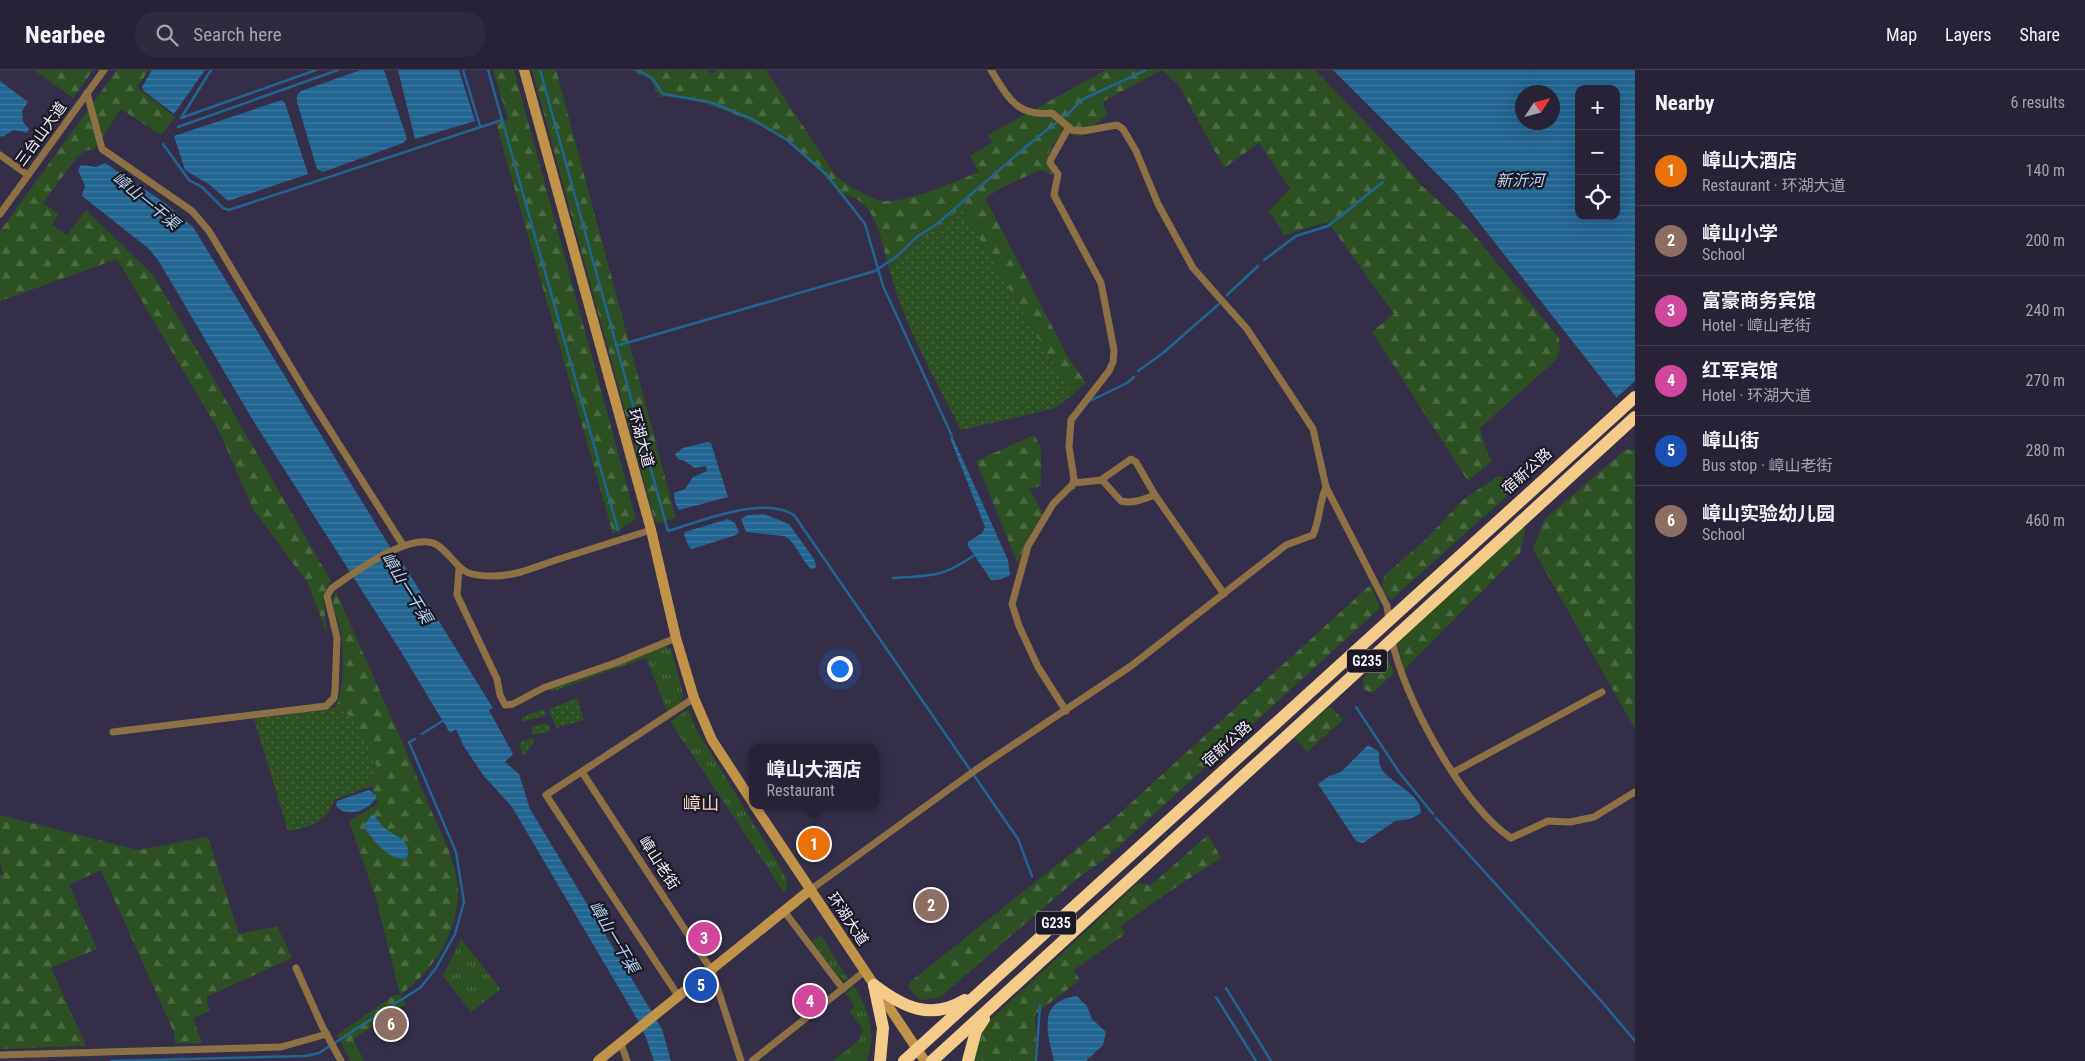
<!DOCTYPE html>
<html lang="en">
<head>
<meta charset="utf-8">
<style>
	:root { --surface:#282237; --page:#302a3f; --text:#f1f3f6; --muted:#a5a4ad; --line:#443f52; --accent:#d93025 }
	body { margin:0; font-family:"Roboto Condensed","Noto Sans SC",sans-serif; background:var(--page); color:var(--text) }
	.controls { position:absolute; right:15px; top:15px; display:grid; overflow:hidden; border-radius:10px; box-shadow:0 5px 20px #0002 }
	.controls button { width:45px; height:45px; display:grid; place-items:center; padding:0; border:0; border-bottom:1px solid var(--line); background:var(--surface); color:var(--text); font:25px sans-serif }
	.compass { position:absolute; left:1515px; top:15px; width:45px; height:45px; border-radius:50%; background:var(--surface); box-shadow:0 5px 20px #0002; rotate:54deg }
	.you { position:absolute; left:839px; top:598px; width:18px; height:18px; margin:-12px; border:4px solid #fff; border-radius:50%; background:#1a73e8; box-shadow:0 0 0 8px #1a73e833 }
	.badge { display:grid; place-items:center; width:32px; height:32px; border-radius:50%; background:var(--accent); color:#fff; font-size:16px; font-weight:700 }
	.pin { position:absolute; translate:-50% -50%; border:2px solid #fff; box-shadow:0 1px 5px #0006 }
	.popup { position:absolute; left:749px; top:674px; width:130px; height:65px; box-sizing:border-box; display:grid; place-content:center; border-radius:10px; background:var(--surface); filter:drop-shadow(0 1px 4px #0005); font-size:16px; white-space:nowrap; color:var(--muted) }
	.popup b { font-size:19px; color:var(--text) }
	.popup::after { content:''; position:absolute; left:50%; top:100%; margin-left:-10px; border:10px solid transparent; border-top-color:var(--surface) }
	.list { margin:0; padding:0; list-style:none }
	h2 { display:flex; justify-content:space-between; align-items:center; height:65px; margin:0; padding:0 20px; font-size:21px }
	h2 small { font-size:16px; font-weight:400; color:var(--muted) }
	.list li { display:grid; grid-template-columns:32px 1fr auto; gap:15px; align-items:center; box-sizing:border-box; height:70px; padding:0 20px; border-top:1px solid var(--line) }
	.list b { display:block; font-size:19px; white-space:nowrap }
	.list p { margin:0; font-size:16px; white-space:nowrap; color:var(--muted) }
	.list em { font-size:16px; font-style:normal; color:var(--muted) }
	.icon { flex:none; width:28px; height:28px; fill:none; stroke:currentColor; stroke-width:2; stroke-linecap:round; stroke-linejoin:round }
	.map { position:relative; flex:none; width:1635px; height:991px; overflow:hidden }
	header { display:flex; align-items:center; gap:30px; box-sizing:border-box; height:70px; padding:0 25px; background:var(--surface); border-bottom:1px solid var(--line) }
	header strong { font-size:24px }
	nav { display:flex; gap:28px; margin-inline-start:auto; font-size:18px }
	.search { width:350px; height:45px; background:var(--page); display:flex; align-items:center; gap:12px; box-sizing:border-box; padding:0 18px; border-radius:20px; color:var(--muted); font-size:19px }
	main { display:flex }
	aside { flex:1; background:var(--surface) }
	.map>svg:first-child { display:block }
	.grass { fill:url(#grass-tufts) }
	.forest { fill:url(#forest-firs) }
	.garden { fill:url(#garden-dots) }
	.water { fill:url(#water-rules); fill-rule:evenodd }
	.pier { fill:#352e49 }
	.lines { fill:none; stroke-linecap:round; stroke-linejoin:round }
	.stream { stroke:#216592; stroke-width:2.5 }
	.street { stroke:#8d7144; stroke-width:7 }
	.secondary { stroke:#c09348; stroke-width:10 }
	.highway { stroke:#f5cb8a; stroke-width:12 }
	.labels { text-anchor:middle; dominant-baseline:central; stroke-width:4.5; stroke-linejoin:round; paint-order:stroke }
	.shield { fill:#1c1925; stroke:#b2afbd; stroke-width:1 }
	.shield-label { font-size:14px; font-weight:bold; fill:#f2effe }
	.street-label { font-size:15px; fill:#f2effe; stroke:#1c1925 }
	.water-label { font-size:16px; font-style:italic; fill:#b4d6f0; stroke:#1c1925 }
	.quarter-label { font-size:18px; fill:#f4d1cb; stroke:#1c1925 }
</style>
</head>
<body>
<header>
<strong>Nearbee</strong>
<div class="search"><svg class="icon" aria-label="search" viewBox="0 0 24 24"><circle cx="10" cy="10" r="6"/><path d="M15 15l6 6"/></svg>Search here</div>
<nav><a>Map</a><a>Layers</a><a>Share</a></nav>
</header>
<main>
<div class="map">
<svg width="1635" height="991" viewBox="0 0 1635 991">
	<defs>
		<pattern id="grass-tufts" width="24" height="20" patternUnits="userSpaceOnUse" patternTransform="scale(1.25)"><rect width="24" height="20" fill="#2c5021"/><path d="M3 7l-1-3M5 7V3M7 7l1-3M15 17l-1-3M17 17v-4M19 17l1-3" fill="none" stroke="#4b6a42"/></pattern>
		<pattern id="forest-firs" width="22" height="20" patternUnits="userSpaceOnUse" patternTransform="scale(1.25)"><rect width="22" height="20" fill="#2c5021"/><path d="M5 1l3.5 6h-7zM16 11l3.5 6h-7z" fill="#4b6a42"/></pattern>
		<pattern id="garden-dots" width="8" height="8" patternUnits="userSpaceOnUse" patternTransform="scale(1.25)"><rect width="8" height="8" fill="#2c5021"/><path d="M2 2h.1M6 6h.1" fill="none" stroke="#4b6a42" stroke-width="1.8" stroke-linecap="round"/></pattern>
		<pattern id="water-rules" width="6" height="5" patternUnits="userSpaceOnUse" patternTransform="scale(1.25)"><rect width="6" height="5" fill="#216592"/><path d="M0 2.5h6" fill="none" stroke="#427ba2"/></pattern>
	</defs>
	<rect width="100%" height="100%" fill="#352e49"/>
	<!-- grass -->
	<g class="grass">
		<path d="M 665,576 L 671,579 L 683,624 L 681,632 L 667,641 L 646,588 L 551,622 L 550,618 Z"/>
		<path d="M 688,639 L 695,657 L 786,807 L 787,815 L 785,824 L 671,653 L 671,651 Z"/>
		<path d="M 819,865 L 821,865 L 848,909 L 843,912 L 812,872 Z"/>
		<path d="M 461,869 L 501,919 L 471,942 L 443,906 Z"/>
		<path d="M 852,917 L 855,917 C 869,940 877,965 867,991 L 833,991 L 859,970 L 863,959 L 849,941 L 855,936 L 845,923 Z"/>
	</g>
	<!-- forest -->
	<g class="forest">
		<path d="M 34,0 L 93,0 L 73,28 Z"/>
		<path d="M 117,0 L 149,0 L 137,17 L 175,47 L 161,65 L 121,39 L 95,78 L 83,82 L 77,87 L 43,133 L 59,144 L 52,155 L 67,165 L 86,140 L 154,206 L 331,511 L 323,525 L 327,563 L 307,512 L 253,439 L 219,361 L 117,189 L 0,231 L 0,161 Z"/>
		<path d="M 493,0 L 514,0 L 636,449 L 613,464 L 496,53 L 508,49 Z"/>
		<path d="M 532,0 L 556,0 L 676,448 L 658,453 L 655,452 Z"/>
		<path d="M 631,0 L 708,0 L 711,4 L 718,0 L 766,0 L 836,106 C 844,113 874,131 884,131 C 910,132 954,112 979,102 L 970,86 L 992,72 L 988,65 L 1106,0 L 1315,0 L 1389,77 L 1421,115 L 1469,159 L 1559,268 L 1560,278 L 1556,290 L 1480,358 L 1485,377 L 1492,391 L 1468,411 L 1372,262 L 1394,244 L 1328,152 L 1284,165 L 1269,141 L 1290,119 L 1259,73 L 1224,98 L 1180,17 L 1162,0 L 1102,32 L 1108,44 L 1080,67 L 1063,62 C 1049,80 1044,83 1053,105 L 1041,100 L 1005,116 L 985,128 L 1068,287 L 1086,313 L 1072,325 L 961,138 L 889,198 C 880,169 877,127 840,124 C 823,104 805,82 782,68 C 756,51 689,22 659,27 L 651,10 Z"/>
		<path d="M 1034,365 L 1041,378 L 1041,416 L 1029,419 L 1043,443 L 1027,470 L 1018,494 L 976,391 Z"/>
		<path d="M 1626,379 L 1635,381 L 1635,659 L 1533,479 L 1544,450 Z"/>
		<path d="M 1498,406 L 1504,408 L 1508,419 L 1507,426 L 1391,530 L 1382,520 L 1384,506 L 1424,471 L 1464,429 Z"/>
		<path d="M 1523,455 L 1525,461 L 1520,483 L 1404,600 L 1397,571 Z"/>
		<path d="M 1371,516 L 1380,538 L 1106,788 L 1078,808 L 939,928 L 920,930 L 908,917 L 910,912 L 1108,754 L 1368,517 Z"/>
		<path d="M 336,522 C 367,592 398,661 427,731 C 439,760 458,791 458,824 C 457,865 432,902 400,925 L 406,934 L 353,969 L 364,991 L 351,991 L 337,965 L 394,925 L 400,925 L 377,832 L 349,751 L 378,734 L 368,707 L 380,703 L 345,641 L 336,637 C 344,620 344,583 341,563 C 340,550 328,535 336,522 Z"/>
		<path d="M 1384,587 L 1388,589 L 1394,603 L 1375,621 L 1370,623 L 1363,618 L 1363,608 Z"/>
		<path d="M 1330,636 L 1343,650 L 1307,682 L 1294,668 Z"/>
		<path d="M 0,745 L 138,780 L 208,767 L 239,864 L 277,856 L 292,888 L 206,927 L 210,941 L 193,948 L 202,973 L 175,973 L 174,962 L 101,800 L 69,815 L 97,879 L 51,898 L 86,976 L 0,979 L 0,805 L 3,804 L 0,791 Z"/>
		<path d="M 1208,765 L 1221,788 L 1167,823 L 1121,856 L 1125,864 L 1074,900 L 1080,910 L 1035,944 L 1037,991 L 974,991 L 984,958 L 990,950 L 1138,813 L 1151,815 Z"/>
	</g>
	<!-- garden -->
	<g class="garden">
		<path d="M 961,138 L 1072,325 L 1055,338 L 961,360 C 934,307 904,255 889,198 Z"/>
		<path d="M 577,628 L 584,650 L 556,658 L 549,639 Z"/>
		<path d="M 336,637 C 360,647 369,681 380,703 L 368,707 L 371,716 L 334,730 C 328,752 308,758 288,761 L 254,649 Z"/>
		<path d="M 544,639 L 547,645 L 522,652 L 522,647 Z"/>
		<path d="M 546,653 L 549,656 L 550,661 L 533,665 L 532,657 Z"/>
		<path d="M 532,668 L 534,671 L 524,686 L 518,673 Z"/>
	</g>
	<!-- water -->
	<g class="water">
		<path d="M 152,0 L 205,0 L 174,44 L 144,21 L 142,17 Z"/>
		<path d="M 361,0 L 384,0 L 407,69 L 403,73 L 323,102 L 317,99 L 297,32 L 297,25 L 301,21 Z"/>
		<path d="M 398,0 L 459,0 L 475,51 L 415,69 Z"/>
		<path d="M 1333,0 L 1635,0 L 1635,351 L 1455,122 ZM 1579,19 L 1616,19 L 1616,146 L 1579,146 ZM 1522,22 L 1552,22 L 1552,52 L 1522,52 Z"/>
		<path d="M 0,11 L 28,32 L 22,41 L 23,52 L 29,59 L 27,63 L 14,60 L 2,67 L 0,65 Z"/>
		<path d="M 282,30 L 285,33 L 308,104 L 228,131 L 210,115 L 185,100 L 174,66 Z"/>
		<path d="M 105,93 L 165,133 L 193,157 L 390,477 L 405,497 L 493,638 L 489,640 L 513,684 L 505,692 L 519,704 L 530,739 L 662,959 L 671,991 L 654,991 L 645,965 L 636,947 L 512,737 L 483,705 L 463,675 L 456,659 L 450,663 L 400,580 L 254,352 L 158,190 L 148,178 L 82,126 L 85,116 L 78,100 L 81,95 L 96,97 Z"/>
		<path d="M 952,366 L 1008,490 L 1010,505 L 1002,509 L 991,510 L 968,476 L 968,472 L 982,463 L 985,457 L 950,368 Z"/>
		<path d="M 707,372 L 711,373 L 728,427 L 679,440 L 675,433 L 674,423 L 685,419 L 693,407 L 707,401 L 706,396 L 695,398 L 683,390 L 679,390 L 675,384 L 683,378 Z"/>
		<path d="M 764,444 L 789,454 L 814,489 L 816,495 L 815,498 L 811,499 C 801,490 797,473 784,466 L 746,462 L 741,449 L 748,445 Z"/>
		<path d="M 728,449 L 735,453 L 739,462 L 736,465 L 692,479 L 689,477 L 684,465 L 685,462 Z"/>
		<path d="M 1368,675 L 1379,682 C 1379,687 1379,694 1381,698 C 1389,713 1426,726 1420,744 L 1410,749 L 1395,751 L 1363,773 L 1356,771 L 1318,714 L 1329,706 L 1341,702 Z"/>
		<path d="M 369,720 L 377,726 C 371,740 347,749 336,736 L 337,731 Z"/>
		<path d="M 372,744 C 378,748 380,755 386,759 C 398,769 412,769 407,788 C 391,793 371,769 364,756 Z"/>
		<path d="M 1077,926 L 1087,936 L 1092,949 L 1106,962 L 1103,975 L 1086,991 L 1054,991 C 1047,962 1037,931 1077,926 Z"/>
	</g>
	<!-- pier -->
	<path class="pier" d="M 1635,311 L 1635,353 L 1615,329 Z"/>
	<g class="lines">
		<!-- stream -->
		<g class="stream">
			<path d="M 211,0 L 181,48 L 316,0"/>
			<path d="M 463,0 L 480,56"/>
			<path d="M 488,0 L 618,460"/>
			<path d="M 540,0 L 668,461 C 702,451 763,425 794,445 L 1018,769 L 1032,806"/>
			<path d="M 637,0 L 652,8 L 663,24 L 710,32 L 752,49 L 787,70 L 827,105 L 865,154 L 883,216 L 952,366"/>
			<path d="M 178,57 L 338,0"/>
			<path d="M 163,74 L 189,110 L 202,117 L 223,138 L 229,140 L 502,50"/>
			<path d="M 1264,190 L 1296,166 L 1328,156 L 1383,112"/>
			<path d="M 1227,225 L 1258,196"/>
			<path d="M 616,276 L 875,201 L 896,187 L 918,166 L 937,154 L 1029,74 L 1070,42 L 1081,30 L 1146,0"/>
			<path d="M 1138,301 L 1163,283 L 1219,234"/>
			<path d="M 1092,330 L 1127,313 L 1134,307"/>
			<path d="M 893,508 C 930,505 940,509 973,486"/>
			<path d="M 1356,637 L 1399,702 L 1433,744"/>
			<path d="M 422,664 L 444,650"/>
			<path d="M 1436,748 L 1603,933 L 1635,971"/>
			<path d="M 1226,918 L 1271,991"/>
			<path d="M 1216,927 L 1256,991"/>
			<path d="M 111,991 L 306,986 L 319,983 L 421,917 L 436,898 L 455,864 L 464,832 L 456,782 L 409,672 L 415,669"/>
			<path d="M 1036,991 L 1040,935"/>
		</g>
		<!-- street -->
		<g class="street">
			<path d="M 991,0 C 1008,27 1016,47 1052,43 L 1072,60 L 1083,61 L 1117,55 L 1123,59 L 1136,81 L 1158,134 L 1193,198 L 1247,259 L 1313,359 L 1326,417 L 1387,536 L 1389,549"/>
			<path d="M 87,23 L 102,79 L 192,141 L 209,161 L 307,324 L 403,475"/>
			<path d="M 1069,57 L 1051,89 L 1050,93 L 1058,104 L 1054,125 L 1101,213 L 1114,280 L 1113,292 L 1109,301 L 1071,350 L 1069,377 L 1074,409 L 1072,416"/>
			<path d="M 0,85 L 28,105"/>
			<path d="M 0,144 L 104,0"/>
			<path d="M 1101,410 L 1131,389 L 1136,392 L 1155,425"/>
			<path d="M 459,499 L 457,525 L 497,609 L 500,625 L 505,635 L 513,634 L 543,618 L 615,593 L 676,568"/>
			<path d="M 1392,569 C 1402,625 1463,737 1511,768 L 1548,751 L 1570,752 L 1594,747 L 1635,722"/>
			<path d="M 1066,641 L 1038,597 L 1019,556 L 1012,534 L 1028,476 L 1053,434 L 1074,413 L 1102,410 L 1121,431 C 1133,434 1144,429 1155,425 L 1224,524"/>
			<path d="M 113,662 L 326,636 L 334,628 L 335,621 L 337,568 L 327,526 L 332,518 C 354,503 416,456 440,477 C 463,497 457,506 494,506 C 515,506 536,497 556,490 C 588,480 619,470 651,460"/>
			<path d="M 582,702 L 712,901 L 741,991"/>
			<path d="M 1454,702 L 1602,622"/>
			<path d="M 810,820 L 977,699 L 1131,596 L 1286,475 L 1313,465 C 1320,449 1319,433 1326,417"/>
			<path d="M 784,841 L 843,919"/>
			<path d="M 296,898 L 322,956 L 341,991"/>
			<path d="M 679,927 L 546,725 L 694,628"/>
			<path d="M 621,973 L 627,991"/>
			<path d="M 0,985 L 281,977 L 327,964"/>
			<path d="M 752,991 L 865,901"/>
		</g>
		<!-- secondary -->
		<g class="secondary">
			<path d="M 524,0 L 651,460 L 676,568 L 694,628 L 712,670 L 753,733"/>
			<path d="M 754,735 L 925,991"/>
			<path d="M 598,991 L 810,820"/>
		</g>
		<!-- highway -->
		<g class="highway">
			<path d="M 874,915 C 903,937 930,951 965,930"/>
			<path d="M 874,915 L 883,958 L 880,991"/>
			<path d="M 904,991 L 1635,327"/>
			<path d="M 932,991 L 1635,347"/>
			<path d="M 968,991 L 976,961 L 984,949"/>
		</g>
	</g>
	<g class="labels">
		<!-- shield labels -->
		<g class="shield">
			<rect x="1347" y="579.5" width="40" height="23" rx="4"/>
			<rect x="1036" y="841.5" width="40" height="23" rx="4"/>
		</g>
		<g class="shield-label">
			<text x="1367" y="591">G235</text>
			<text x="1056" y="853">G235</text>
		</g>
		<!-- street labels -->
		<g class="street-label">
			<text transform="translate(41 64) rotate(-54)">三台山大道</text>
			<text transform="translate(641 368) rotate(75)">环湖大道</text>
			<text transform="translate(1527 401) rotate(-42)">宿新公路</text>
			<text transform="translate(1227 674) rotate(-42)">宿新公路</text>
			<text transform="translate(659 793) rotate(57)">嶂山老街</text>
			<text transform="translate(848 849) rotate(56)">环湖大道</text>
		</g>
		<!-- water labels -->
		<g class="water-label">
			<text x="1520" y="110">新沂河</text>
			<text transform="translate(146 131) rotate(39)">嶂山一干渠</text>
			<text transform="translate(407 518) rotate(58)">嶂山一干渠</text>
			<text transform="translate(614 867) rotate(59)">嶂山一干渠</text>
		</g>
		<!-- quarter labels -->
		<g class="quarter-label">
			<text x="701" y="733">嶂山</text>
		</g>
	</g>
</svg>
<div class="controls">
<button>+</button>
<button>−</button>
<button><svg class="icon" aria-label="locate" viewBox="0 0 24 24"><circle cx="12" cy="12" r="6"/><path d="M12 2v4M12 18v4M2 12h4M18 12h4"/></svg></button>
</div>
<svg class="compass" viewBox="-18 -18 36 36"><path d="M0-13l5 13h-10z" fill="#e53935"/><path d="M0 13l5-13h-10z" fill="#a5a4ad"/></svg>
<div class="you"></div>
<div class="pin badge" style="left:814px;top:774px;background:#e8710a">1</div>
<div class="popup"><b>嶂山大酒店</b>Restaurant</div>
<div class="pin badge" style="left:931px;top:835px;background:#8d6e63">2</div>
<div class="pin badge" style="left:704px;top:868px;background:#d1479c">3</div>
<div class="pin badge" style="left:810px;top:931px;background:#d1479c">4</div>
<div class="pin badge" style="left:701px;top:915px;background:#1a4fb4">5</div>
<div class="pin badge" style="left:391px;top:954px;background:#8d6e63">6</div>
</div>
<aside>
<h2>Nearby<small>6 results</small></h2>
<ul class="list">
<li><span class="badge" style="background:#e8710a">1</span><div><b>嶂山大酒店</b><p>Restaurant · 环湖大道</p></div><em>140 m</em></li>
<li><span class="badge" style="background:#8d6e63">2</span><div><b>嶂山小学</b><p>School</p></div><em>200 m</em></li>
<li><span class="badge" style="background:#d1479c">3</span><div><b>富豪商务宾馆</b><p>Hotel · 嶂山老街</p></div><em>240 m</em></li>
<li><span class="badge" style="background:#d1479c">4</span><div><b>红军宾馆</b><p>Hotel · 环湖大道</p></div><em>270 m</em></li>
<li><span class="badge" style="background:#1a4fb4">5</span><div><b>嶂山街</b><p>Bus stop · 嶂山老街</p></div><em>280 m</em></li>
<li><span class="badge" style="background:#8d6e63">6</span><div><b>嶂山实验幼儿园</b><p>School</p></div><em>460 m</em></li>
</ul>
</aside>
</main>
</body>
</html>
